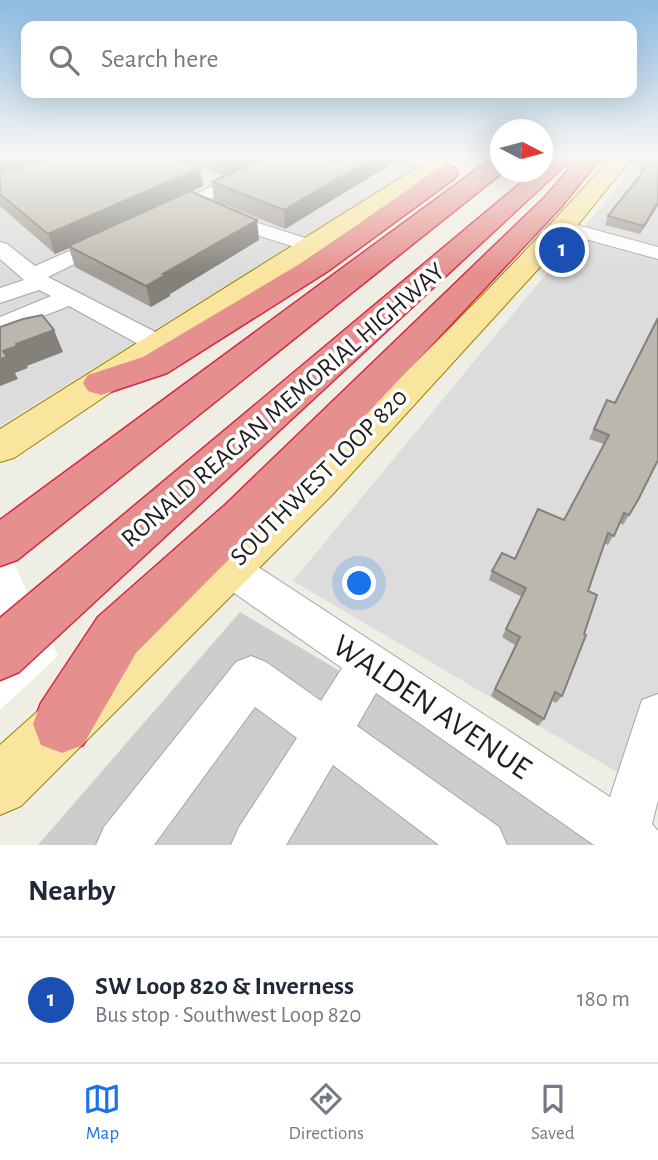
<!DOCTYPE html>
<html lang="en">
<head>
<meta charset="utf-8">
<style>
	:root { --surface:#fff; --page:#f6f6f7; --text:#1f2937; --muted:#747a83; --line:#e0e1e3; --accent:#1a73e8 }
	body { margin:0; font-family:"Alegreya Sans",sans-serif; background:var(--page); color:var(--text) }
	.compass { position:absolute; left:490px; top:119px; width:63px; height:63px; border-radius:50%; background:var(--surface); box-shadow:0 7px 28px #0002; rotate:96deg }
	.you { position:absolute; left:360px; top:584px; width:24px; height:24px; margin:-18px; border:5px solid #fff; border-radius:50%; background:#1a73e8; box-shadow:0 0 0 10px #1a73e833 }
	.badge { display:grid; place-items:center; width:46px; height:46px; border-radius:50%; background:var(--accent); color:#fff; font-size:23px; font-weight:700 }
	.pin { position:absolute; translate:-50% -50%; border:4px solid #fff; box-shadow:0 2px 7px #0006 }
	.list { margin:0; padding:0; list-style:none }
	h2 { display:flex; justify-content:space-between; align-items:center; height:91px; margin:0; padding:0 28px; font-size:30px }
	h2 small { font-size:23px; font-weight:400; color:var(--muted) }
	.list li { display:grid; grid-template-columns:46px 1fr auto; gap:21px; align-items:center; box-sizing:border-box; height:126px; padding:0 28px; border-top:2px solid var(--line) }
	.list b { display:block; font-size:26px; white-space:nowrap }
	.list p { margin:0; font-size:23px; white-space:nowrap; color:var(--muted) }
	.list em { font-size:23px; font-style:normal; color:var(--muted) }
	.icon { flex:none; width:38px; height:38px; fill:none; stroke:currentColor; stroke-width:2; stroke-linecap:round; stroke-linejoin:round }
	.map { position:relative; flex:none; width:658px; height:845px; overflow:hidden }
	.search { position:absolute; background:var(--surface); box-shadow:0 7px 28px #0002; left:21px; right:21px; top:21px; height:77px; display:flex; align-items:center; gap:18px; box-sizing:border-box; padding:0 24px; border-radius:14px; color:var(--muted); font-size:26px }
	.sheet { height:217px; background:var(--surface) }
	nav { display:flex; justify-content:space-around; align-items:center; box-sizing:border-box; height:98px; border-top:2px solid var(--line); background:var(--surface); font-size:19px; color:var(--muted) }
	nav a { display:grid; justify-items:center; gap:4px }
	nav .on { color:var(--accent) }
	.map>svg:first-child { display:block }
	.residential { fill:#dddcdc }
	.religious { fill:#cdcdcd }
	.pier { fill:#fff }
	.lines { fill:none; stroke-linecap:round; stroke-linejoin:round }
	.minor-casing { stroke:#a6a6a6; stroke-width:2 }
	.major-casing { stroke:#968303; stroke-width:2 }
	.highway-casing { stroke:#d72840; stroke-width:3 }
	.minor { fill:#fff; fill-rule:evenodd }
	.major { fill:#fae59f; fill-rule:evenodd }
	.highway { fill:#e5908e; fill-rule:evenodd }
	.wall { fill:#a29d96 }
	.shaded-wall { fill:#84807a }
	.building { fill:#bcb7ae; stroke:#84807a; stroke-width:2 }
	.labels { text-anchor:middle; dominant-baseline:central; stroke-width:7; stroke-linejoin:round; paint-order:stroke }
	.street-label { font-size:26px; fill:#1f1f1f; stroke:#fff }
	.near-street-label { font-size:32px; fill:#1f1f1f; stroke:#fff }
</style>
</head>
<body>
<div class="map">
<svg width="658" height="845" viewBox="0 0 658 845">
	<rect width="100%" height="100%" fill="#efeee5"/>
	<!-- residential -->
	<g class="residential">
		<path d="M 0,155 L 376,155 L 419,167 L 0,426 Z"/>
		<path d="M 644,155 L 658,155 L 658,796 L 293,581 Z"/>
	</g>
	<!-- religious -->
	<path class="religious" d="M 240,612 L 634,845 L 38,845 Z"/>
	<!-- pier -->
	<path class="pier" d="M 0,535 L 58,656 L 0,710 Z"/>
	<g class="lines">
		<defs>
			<g id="minor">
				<path d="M 275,155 L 297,155 L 173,218 L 159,218 L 156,214 Z"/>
				<path d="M 387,155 L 415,155 L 441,162 L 443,166 L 435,171 Z"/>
				<path d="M 223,206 L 258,223 L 321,243 L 324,247 L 314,253 L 244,231 L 216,216 L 214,212 L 216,208 Z"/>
				<path d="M 563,221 L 658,247 L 658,259 L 556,231 L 553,227 Z"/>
				<path d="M 108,234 L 115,236 L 118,240 L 115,244 L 48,277 L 169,339 L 173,345 L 169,351 L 151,351 L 69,306 L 0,333 L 0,317 L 51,296 L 39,290 L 0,303 L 0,288 L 24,280 L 0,259 L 0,242 L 7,244 L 35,266 Z"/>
				<path d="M 227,551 L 240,555 L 610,797 L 642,700 L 658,694 L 658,800 L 652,824 L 658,831 L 658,845 L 594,845 L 376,693 L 357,726 L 499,827 L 507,845 L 439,845 L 333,765 L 286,845 L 231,845 L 239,827 L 297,738 L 255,707 L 154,845 L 96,845 L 104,827 L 236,662 L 251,656 L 266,662 L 321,701 L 342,668 L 214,579 L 208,567 L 214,555 Z"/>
			</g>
			<g id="major">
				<path d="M 437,155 L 461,155 L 14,458 L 0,462 L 0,429 Z"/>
				<path d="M 613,155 L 634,155 L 572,232 L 331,496 L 21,806 L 0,815 L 0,745 C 211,556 425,368 613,155 Z"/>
			</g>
			<g id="highway">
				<path d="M 553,155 L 574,157 L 19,672 L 0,680 L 0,618 L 534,172 L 542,172 L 542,164 Z"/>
				<path d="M 581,155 L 603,155 L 561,207 L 257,531 L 136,653 L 83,745 L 62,753 L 41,745 L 33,724 L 41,703 L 98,617 L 225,505 L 545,197 Z"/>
				<path d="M 500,157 L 503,172 L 17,560 L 0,566 L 0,520 L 492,158 Z"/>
				<path d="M 447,166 L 455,168 L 458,173 L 455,178 L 328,271 L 167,373 L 101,395 L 88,391 L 83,383 L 88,375 L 143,357 L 308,259 L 439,168 Z"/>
			</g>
		</defs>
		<!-- minor casing -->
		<use href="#minor" class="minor-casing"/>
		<!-- major casing -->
		<use href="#major" class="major-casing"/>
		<!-- highway casing -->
		<use href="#highway" class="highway-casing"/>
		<!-- minor -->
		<use href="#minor" class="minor"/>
		<!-- major -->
		<use href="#major" class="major"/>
		<!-- highway -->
		<use href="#highway" class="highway"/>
	</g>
	<!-- wall -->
	<g class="wall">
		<path d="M 0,155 L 200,168 L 203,186 L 191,191 L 259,240 L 170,294 L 170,296 L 151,307 L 75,267 L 69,248 L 55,254 L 0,206 Z"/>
		<path d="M 174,155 L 396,155 L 396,161 L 285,229 L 214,200 L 212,182 L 223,176 Z"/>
		<path d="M 646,155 L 658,205 L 640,234 L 605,225 L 608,216 L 643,171 L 638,169 L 641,162 Z"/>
		<path d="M 607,400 L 638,500 L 623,525 L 620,523 L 608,545 L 604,543 L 588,591 L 562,696 L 556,703 L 551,700 L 544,719 L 538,726 L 491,696 L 515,645 L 502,637 L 522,597 L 489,580 L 492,571 L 515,559 L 564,520 L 604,444 L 589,439 Z"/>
	</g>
	<!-- shaded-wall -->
	<g class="shaded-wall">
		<path d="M 10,155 L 81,155 L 0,177 L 0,158 Z"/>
		<path d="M 229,155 L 277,155 L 223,176 L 221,159 Z"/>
		<path d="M 377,155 L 396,155 L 396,161 L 285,229 L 284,210 Z"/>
		<path d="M 200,168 L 203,186 L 70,247 L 68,246 L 69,248 L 55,254 L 48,234 Z"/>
		<path d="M 658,202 L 658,205 L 640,234 L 644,226 Z"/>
		<path d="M 257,220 L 259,240 L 170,294 L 170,296 L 151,307 L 146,286 L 163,274 Z"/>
		<path d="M 54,330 L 63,352 L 27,366 L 28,368 L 15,373 L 18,379 L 0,386 L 0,359 L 3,351 L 16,344 Z"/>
	</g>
	<!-- building -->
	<g class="building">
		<path d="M 59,155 L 172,155 L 200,168 L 48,234 L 0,194 L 0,173 Z"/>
		<path d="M 213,155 L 229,155 L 221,159 Z"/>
		<path d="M 269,155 L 315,155 L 336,161 L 344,159 L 344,155 L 377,155 L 284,210 L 212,182 Z"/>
		<path d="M 646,155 L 658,155 L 658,202 L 644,226 L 608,216 L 649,164 L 641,162 Z"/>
		<path d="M 190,191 L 257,220 L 163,274 L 166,275 L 146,286 L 68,246 Z"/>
		<path d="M 42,315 L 54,330 L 16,344 L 17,346 L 3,351 L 7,357 L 0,359 L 0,327 L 23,319 Z"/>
		<path d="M 658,318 L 658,460 L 638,500 L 629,515 L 624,513 L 614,536 L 608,533 L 588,591 L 597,595 L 584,634 L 586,635 L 562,696 L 555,692 L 544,719 L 495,689 L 520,637 L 506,629 L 526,588 L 492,571 L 502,553 L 515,559 L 538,509 L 564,520 L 609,435 L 594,429 L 607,400 L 615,403 Z"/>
	</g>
	<!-- sky -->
	<linearGradient id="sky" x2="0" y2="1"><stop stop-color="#8dbbe3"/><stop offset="0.57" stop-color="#f8f7f3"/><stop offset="1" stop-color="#f8f7f3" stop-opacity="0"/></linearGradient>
	<rect width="658" height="274" fill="url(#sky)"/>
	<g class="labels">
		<!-- street labels -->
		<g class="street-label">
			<text transform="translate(283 405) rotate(-41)">RONALD REAGAN MEMORIAL HIGHWAY</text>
			<text transform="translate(319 477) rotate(-45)">SOUTHWEST LOOP 820</text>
		</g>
		<!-- near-street labels -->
		<g class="near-street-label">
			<text transform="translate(432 707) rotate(34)">WALDEN AVENUE</text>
		</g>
	</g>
</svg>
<svg class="compass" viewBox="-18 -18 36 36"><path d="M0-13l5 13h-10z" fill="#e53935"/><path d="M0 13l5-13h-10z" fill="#747a83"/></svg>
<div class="you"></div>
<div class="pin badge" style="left:562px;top:250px;background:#1a4fb4">1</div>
<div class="search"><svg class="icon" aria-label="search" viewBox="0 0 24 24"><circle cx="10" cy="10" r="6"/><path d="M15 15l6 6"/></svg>Search here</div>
</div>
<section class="sheet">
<h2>Nearby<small></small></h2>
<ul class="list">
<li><span class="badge" style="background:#1a4fb4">1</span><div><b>SW Loop 820 &amp; Inverness</b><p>Bus stop · Southwest Loop 820</p></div><em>180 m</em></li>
</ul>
</section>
<nav>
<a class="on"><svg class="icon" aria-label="map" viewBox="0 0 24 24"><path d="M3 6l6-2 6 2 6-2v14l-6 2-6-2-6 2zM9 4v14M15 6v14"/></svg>Map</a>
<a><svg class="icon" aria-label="directions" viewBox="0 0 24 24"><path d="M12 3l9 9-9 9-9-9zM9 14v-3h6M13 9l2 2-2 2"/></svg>Directions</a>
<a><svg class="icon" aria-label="saved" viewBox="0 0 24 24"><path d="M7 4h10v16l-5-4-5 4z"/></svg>Saved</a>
</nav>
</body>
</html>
